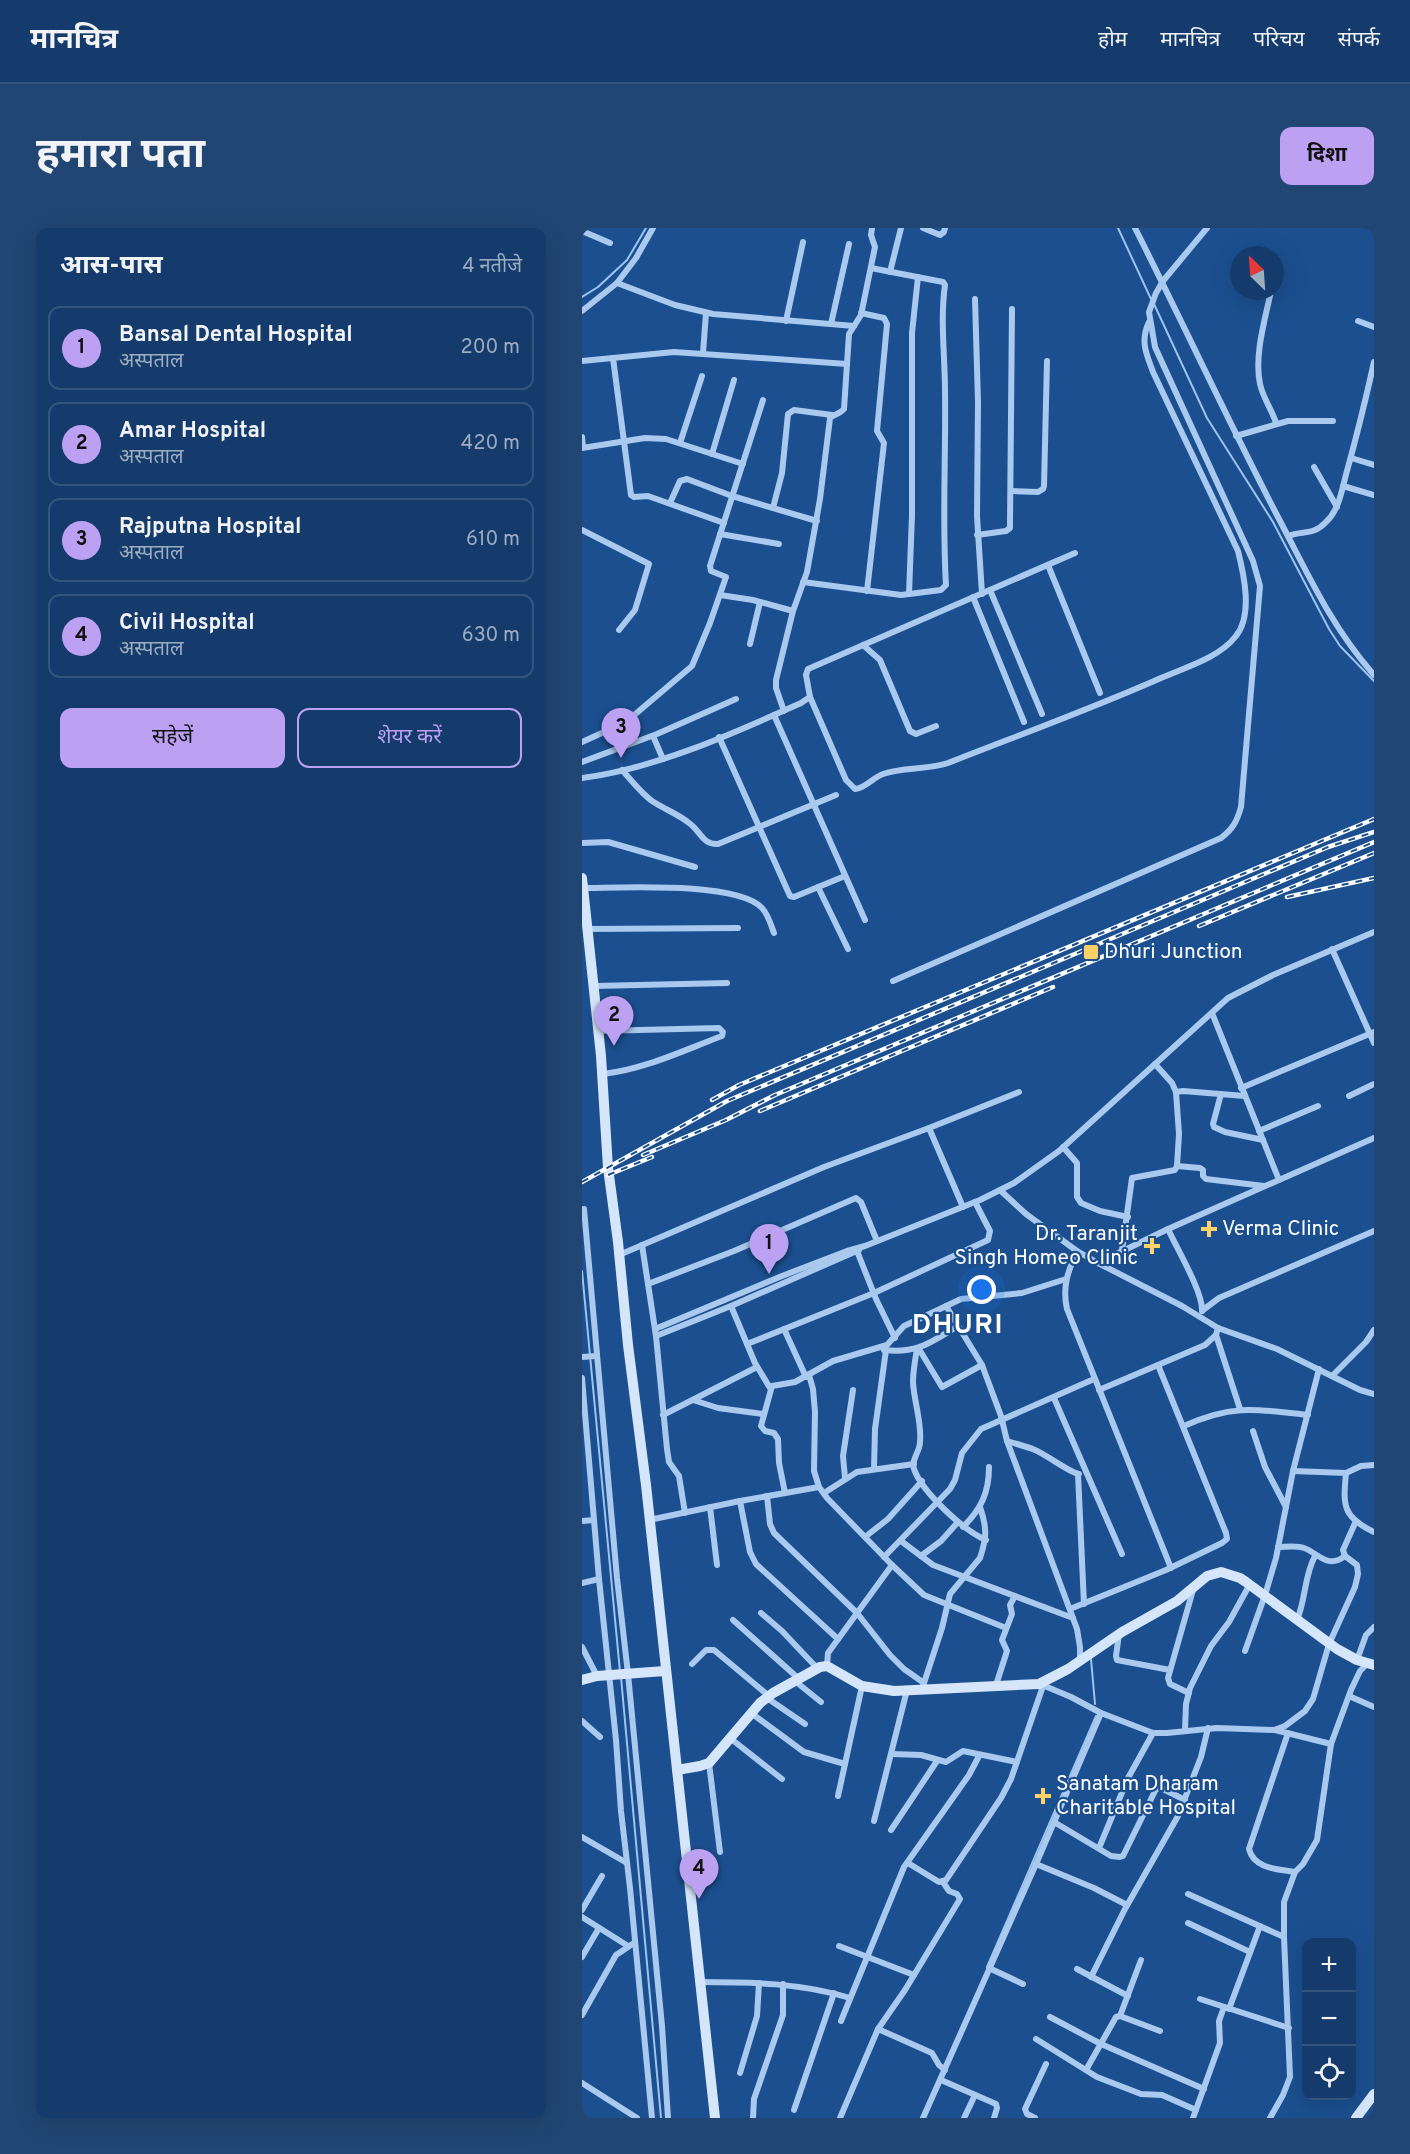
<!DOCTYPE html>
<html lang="hi">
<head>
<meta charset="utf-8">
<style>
	:root { --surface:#143b6b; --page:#214673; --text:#f1f3f6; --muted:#9dadc1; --line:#33557e; --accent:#bca0f2 }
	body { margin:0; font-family:Overpass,"Noto Sans Devanagari",sans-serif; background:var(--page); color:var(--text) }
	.controls { position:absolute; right:18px; bottom:18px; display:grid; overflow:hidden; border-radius:12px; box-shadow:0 6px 24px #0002 }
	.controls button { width:54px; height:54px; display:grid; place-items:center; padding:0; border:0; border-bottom:2px solid var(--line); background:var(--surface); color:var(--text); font:30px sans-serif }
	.compass { position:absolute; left:648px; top:18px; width:54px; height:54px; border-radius:50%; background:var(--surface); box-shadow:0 6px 24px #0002; rotate:335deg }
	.you { position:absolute; left:400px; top:1062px; width:21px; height:21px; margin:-15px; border:4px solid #fff; border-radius:50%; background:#1a73e8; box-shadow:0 0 0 9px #1a73e833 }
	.badge { display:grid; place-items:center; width:39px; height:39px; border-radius:50%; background:var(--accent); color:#111; font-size:20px; font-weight:700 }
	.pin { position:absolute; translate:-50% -50px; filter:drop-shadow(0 2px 3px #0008) }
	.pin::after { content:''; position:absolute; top:32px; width:21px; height:18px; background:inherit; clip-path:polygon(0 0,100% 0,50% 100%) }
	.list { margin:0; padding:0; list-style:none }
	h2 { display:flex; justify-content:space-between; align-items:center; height:78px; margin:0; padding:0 24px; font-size:26px }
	h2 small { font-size:20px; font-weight:400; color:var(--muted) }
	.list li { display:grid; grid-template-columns:39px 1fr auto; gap:18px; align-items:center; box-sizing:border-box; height:84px; margin:0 12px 12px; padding:0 12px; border:2px solid var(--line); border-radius:12px }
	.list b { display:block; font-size:22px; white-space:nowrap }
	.list p { margin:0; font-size:20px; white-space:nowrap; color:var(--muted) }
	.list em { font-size:20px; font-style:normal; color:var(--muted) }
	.actions { display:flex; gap:12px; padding:18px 24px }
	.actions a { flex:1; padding:14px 0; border:2px solid var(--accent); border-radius:12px; text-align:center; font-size:21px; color:var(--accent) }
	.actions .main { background:var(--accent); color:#111 }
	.icon { flex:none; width:33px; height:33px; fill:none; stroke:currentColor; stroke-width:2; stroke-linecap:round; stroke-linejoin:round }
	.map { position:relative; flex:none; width:792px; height:1890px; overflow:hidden; border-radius:12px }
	header { display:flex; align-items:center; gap:36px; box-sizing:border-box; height:84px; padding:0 30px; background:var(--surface); border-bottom:2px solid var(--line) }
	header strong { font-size:28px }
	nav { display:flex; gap:33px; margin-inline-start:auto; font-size:21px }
	.intro { display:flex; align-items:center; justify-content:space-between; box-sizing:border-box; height:144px; padding:0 36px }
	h1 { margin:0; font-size:42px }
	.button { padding:15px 27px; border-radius:12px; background:var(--accent); color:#111; font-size:21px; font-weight:700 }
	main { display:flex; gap:36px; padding:0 36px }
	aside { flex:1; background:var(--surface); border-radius:12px; box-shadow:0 6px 24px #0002 }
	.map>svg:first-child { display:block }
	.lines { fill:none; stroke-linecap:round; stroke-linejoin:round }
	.stream { stroke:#9cc4f0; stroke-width:2 }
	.street { stroke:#a9c9ee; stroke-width:6 }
	.secondary { stroke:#d6e6fa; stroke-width:10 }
	.rail-casing { stroke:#fff; stroke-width:4.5 }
	.rail { stroke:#1b4f8f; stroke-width:2; stroke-dasharray:7; stroke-linecap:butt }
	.poi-dot { fill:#ffd166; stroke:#1b4f8f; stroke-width:2 }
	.labels { text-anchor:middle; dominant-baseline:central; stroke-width:4.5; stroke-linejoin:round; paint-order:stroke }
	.poi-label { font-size:21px; fill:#fff; stroke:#1b4f8f; text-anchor:start }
	.district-label { font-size:27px; font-weight:bold; letter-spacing:1.5px; fill:#fff; stroke:#1b4f8f }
</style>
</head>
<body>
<header>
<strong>मानचित्र</strong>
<nav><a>होम</a><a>मानचित्र</a><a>परिचय</a><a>संपर्क</a></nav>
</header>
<div class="intro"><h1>हमारा पता</h1><a class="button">दिशा</a></div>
<main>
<aside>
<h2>आस-पास<small>4 नतीजे</small></h2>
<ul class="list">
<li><span class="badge">1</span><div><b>Bansal Dental Hospital</b><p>अस्पताल</p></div><em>200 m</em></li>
<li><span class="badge">2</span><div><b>Amar Hospital</b><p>अस्पताल</p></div><em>420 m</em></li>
<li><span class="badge">3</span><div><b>Rajputna Hospital</b><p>अस्पताल</p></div><em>610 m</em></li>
<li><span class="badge">4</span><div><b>Civil Hospital</b><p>अस्पताल</p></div><em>630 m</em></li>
</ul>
<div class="actions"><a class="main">सहेजें</a><a>शेयर करें</a></div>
</aside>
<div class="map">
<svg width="792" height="1890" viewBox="0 0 792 1890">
	<rect width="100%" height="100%" fill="#1b4f8f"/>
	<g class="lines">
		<!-- stream -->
		<g class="stream">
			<path d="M 536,0 L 569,71"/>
			<path d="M 0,69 L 16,59 L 45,32 L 64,0"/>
			<path d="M 572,76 L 625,190 L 691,294 L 747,401 L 758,418 L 792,453"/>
			<path d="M 0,1043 L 38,1444"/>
			<path d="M 509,1431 L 513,1476"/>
			<path d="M 39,1449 L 79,1890"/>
			<path d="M 405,1739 L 514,1488"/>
		</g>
		<!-- street -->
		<g class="street">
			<path d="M 341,0 L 358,7 L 362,4 L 363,0"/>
			<path d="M 553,0 C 602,97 647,195 697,291 C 727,348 749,398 792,447"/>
			<path d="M 0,3 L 28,15"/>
			<path d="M 308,44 L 319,0"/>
			<path d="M 35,55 L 93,77 L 131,86 L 272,98"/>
			<path d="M 689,63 C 683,92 672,127 678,156 C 681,170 690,182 694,195"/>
			<path d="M 393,71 L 396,174 L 395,288 L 400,366"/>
			<path d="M 0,83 L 35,55 L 54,30 L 71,0"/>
			<path d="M 279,85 L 302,90 L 305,96 L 295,203 L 302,215 L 285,363"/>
			<path d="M 204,93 L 221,14"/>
			<path d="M 776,93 L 792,99"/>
			<path d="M 249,96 L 267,16"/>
			<path d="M 121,125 L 124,85"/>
			<path d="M 31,130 L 49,267 L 52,269 L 66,268 L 142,295"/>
			<path d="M 0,133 L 92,124 L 265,136"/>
			<path d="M 654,208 L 706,193 L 751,193"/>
			<path d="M 0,209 L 1,219"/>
			<path d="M 98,215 L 120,148"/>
			<path d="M 0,220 L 63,210 L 84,211 L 161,236"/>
			<path d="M 130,226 L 152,152"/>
			<path d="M 769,230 L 792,237"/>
			<path d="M 732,239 L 755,279"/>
			<path d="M 761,258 L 792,267"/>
			<path d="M 429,263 L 456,264 L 461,261 L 462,258 L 465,133"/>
			<path d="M 88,275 L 98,253 L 105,251 L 150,268 L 235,293"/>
			<path d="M 191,280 L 200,245 L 206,186 L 212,182 L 250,187"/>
			<path d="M 0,302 L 67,336 L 53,382 L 37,402"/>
			<path d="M 138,306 L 197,316"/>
			<path d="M 395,307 L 424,303 L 428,300 L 428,296 L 430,81"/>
			<path d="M 706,308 C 721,302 731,308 744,294 C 758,281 760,260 765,243 C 775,207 784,170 792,134"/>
			<path d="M 466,337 L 518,465"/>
			<path d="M 221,354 L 319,367 L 359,362 L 364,357 C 360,292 364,228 363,163 C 363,128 358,92 363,57 L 361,54 L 289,40"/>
			<path d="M 408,362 L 460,486"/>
			<path d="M 327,366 L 330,287 L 330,105 L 336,49"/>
			<path d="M 138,367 L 171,372 L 211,383"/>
			<path d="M 391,369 L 442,494"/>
			<path d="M 168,416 L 178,374"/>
			<path d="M 281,417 L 298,432 L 328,503 L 334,506 L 354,498"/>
			<path d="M 228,469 L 264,552 L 273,561 C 284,560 290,550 301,546 C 321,539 345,542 366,535 C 437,507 509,481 579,450 C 604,439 637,430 654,408 C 671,387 662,347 656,323 L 571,144 C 564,125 558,113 567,94"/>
			<path d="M 202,483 L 194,460 L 194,452 L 211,383 L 225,344 L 238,271 L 248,190 C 252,186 258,186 262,181 L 267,106 L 279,87 L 293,19 L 289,7 L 290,0"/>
			<path d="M 192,487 L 283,692"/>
			<path d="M 71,508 L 81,531"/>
			<path d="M 137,509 L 208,668 L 212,669 L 263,648"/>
			<path d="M 0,514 L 44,494 L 110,438 L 128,395 L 144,349 L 129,343 L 128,338 L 181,172"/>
			<path d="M 0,534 L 75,506 L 154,471"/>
			<path d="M 40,542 C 50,553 59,565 70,573 C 82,581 96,586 107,595 C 118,602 120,617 136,616 L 254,567"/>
			<path d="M 0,550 C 73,541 152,505 219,475 L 228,469 L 224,447 L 226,441 L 493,325"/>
			<path d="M 0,615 L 26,614 L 113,639"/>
			<path d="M 236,659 L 266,721"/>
			<path d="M 1,660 C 38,660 154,653 180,680 C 186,686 189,697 192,705"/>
			<path d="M 6,701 L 156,700"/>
			<path d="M 750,721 L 792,815"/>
			<path d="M 311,753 L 639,610 C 651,601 655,593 659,579 L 678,358 L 671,333 L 573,119 L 567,84 L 574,65 L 581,53 L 625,0"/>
			<path d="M 12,758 L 145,755"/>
			<path d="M 630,785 L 697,952"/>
			<path d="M 17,803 L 137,800 L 141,804 L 140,808 C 100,823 63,841 21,846"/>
			<path d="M 659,860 L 792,804"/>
			<path d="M 594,864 L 601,863 L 663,868"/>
			<path d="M 639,866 L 631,896 L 632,899 L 643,904 L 681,912"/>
			<path d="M 767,868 L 792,856"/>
			<path d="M 347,900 L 437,864"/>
			<path d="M 677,903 L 736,878"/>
			<path d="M 481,919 L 495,935 L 495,969 L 499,975 L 518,983 L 546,989"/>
			<path d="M 595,938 L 618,940 L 621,942 L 621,948 L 624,951 L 682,958"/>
			<path d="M 419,963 L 444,986 L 495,1023 L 516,1035 L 600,1078 L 636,1100 L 695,1121 L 778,1162 L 792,1166"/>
			<path d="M 2,981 L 35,1350 L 46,1446 L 80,1798 L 86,1890"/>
			<path d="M 586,1001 C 595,1021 621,1064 620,1083"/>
			<path d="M 60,1017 L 74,1108 L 85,1221 L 87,1234 L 97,1248 L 103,1285"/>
			<path d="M 540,1022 L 550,950 L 593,942 L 595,938 L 597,906 L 594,864 L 590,855 L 573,836"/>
			<path d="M 275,1023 L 294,1071 L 313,1110"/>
			<path d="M 495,1023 C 486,1043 480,1059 485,1081 L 589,1340"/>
			<path d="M 37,1027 L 242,939 L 347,900 L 381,979"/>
			<path d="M 516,1035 L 586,1001 L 792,910"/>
			<path d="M 66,1056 L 152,1023 L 274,970 L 279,974 L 295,1013"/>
			<path d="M 149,1078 L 173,1135 L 188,1160"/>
			<path d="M 364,1078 L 400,1137 L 419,1188 L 425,1213 L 495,1401 L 498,1419 L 498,1433"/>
			<path d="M 621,1082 L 637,1070 L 792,1003"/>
			<path d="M 73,1101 L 200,1048 L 265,1023 L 283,1018 L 398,972 L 432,955 L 477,923 L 646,770 L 691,747 L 792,704"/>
			<path d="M 202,1101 L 224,1149"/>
			<path d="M 634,1107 L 658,1181"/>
			<path d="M 74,1108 L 149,1078 L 277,1022"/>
			<path d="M 165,1116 L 292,1065 L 406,1012 L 408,1003 L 393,974"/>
			<path d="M 335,1121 C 333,1132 331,1143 331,1154 C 332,1174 340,1194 338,1214 C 338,1224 329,1231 332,1241 C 340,1264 382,1303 404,1312"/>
			<path d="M 337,1121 L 360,1159 L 400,1137"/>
			<path d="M 302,1122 C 336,1126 349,1114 376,1098"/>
			<path d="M 0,1129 L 14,1128"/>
			<path d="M 227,1147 L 231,1161 L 233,1184 L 232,1243 L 237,1259 L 245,1270 L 310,1337 L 342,1367 L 424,1400"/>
			<path d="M 750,1148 L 784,1114 L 792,1102"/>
			<path d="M 0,1150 L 17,1351 L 34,1512 L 39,1583 L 48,1660 L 70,1890"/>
			<path d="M 517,1162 L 623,1117 L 634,1107 L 636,1100"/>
			<path d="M 472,1170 L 540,1326"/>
			<path d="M 111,1172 L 136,1180 L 181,1186"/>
			<path d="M 81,1187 L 175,1139"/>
			<path d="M 602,1198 C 650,1176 675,1181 726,1187"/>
			<path d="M 671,1203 L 683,1239 L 704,1279"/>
			<path d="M 425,1213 C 434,1216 444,1218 453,1222 C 465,1227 488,1245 497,1246"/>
			<path d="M 292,1241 L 293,1201 L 304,1122"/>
			<path d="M 711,1243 L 764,1245 L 779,1238 L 792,1237"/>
			<path d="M 764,1245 C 761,1277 760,1289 792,1304"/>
			<path d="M 496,1246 L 502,1376"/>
			<path d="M 263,1250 L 261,1228 L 271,1162"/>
			<path d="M 203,1265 L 197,1235 L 196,1211 L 192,1205 L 183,1203 L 179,1198 L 190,1158 L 213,1154 L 251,1133 L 305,1117 L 322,1098 L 379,1071 L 440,1065 L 484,1051"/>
			<path d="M 242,1265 L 275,1244 L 332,1236"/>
			<path d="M 185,1268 L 188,1296 L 192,1305 L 275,1385 L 308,1427 L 322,1441 L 342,1455"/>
			<path d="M 158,1273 L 168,1324 L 174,1336 L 256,1411"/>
			<path d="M 128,1279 L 135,1337"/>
			<path d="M 67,1292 L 158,1273 L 237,1259"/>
			<path d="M 0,1293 L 12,1292"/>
			<path d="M 381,1299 C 399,1281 407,1265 407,1239"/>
			<path d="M 283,1309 L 306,1291 L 340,1253"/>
			<path d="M 319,1313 L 351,1337 L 491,1390"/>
			<path d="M 696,1319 C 704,1319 714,1317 722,1320 C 735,1324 745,1342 763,1328"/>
			<path d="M 339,1328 L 359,1313 L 376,1294"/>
			<path d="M 302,1329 L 368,1261 L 373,1252 L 380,1225 L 399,1201 L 512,1151"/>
			<path d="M 0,1355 L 17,1351"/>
			<path d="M 488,1381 L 584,1342 L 640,1315 L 645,1311 L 644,1305 L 576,1137"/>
			<path d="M 179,1385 L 200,1403 L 235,1440"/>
			<path d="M 151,1392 L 216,1450"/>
			<path d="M 715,1392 C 724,1371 722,1348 733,1328"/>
			<path d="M 537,1406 L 534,1428 L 535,1432 L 588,1442"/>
			<path d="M 0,1419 L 15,1448"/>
			<path d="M 663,1423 L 683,1367 L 694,1330 L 711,1243 L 737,1141"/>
			<path d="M 775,1432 L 784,1407 L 792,1399"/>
			<path d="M 110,1436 L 124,1422 L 132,1422 L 187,1468"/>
			<path d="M 245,1438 L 246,1425 L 310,1337"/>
			<path d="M 213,1453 L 239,1474"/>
			<path d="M 458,1456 L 489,1469 L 519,1485 L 571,1505 L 585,1505 L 635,1500 L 692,1502 L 703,1498 L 723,1483 L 731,1471 L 747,1416 L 773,1359 L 776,1346 L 775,1337 L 763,1328 L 761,1322 L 774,1293"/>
			<path d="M 414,1457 L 425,1423 L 420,1412 L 430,1386 L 428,1377 L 433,1368"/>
			<path d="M 341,1458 L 360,1400 L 368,1366 L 398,1330 C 405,1309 405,1300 398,1279"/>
			<path d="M 607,1465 L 588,1456 L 586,1450 L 611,1362"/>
			<path d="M 767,1468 L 792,1479"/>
			<path d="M 185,1470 L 223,1496"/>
			<path d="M 169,1485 L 222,1524 L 263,1536"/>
			<path d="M 0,1493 L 18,1509"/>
			<path d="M 603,1502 L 604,1476 L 608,1460 L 629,1418 L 647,1394 L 668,1356"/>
			<path d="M 693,1502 L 749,1516"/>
			<path d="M 706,1505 L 667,1621 C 672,1641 696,1641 713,1644"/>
			<path d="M 148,1510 L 200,1551"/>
			<path d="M 310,1526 L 339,1527 L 364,1534 L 381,1523 L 435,1534"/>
			<path d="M 127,1535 L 138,1624"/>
			<path d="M 256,1568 L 280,1458"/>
			<path d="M 292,1593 L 325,1462"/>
			<path d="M 472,1594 L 529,1628 L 538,1629 L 541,1628 L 574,1561 L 579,1560 L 603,1572"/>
			<path d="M 309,1602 L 355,1533"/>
			<path d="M 0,1609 L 45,1635"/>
			<path d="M 517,1620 L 546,1550 L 571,1505"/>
			<path d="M 326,1635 L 357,1654 L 364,1652 L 419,1570 L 429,1551 L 461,1458"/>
			<path d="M 454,1636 L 512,1660 L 545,1677"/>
			<path d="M 606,1666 L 702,1709"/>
			<path d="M 0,1682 L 20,1648"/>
			<path d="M 0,1689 L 46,1718"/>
			<path d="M 606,1695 L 668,1724"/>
			<path d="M 257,1718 L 332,1747"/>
			<path d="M 0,1729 L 17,1700"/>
			<path d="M 407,1740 L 441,1756"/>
			<path d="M 495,1741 L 546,1768"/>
			<path d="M 509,1749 L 543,1681 L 596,1588 L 619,1529 L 626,1500"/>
			<path d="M 118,1754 C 169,1754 219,1755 268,1770"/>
			<path d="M 618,1771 L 707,1800"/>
			<path d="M 647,1781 L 678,1698"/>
			<path d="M 0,1787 L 34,1727 L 52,1715"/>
			<path d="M 538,1788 L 559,1732"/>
			<path d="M 468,1789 L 519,1816 L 622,1861"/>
			<path d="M 259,1793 L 322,1639 L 387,1547 L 397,1528"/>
			<path d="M 296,1801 L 350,1825 L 357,1837 L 363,1842"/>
			<path d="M 454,1811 L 515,1849 L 559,1866 L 580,1867 L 614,1882"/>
			<path d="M 504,1842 L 534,1789 L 538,1788 L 578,1803"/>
			<path d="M 158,1845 L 175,1788 L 177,1755"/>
			<path d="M 359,1852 L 414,1876 L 415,1880 L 412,1890"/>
			<path d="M 0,1855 L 55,1890"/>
			<path d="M 212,1882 L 252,1765"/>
			<path d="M 171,1890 L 172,1871 L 201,1787 L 201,1756"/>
			<path d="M 258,1890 L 296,1801 L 323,1762 L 378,1671 L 375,1666 L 367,1663 L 361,1654"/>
			<path d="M 341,1890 L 454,1636 L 519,1485"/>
			<path d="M 382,1890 L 393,1867"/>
			<path d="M 453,1890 L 445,1886 L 443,1881 L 464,1836"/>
			<path d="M 611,1890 L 638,1815 L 637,1793 L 642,1779"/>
			<path d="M 688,1890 L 701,1867 L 708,1849 L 702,1709 L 702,1674 L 713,1644 L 721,1636 L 735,1612 L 749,1516 L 769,1462 L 778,1443 L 785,1436"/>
		</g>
		<!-- secondary -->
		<g class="secondary">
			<path d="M 0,650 L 19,828 L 26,940 L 36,1014 L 46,1117 L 64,1257 L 133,1890"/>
			<path d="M 0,1452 L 15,1448 L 83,1443"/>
			<path d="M 95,1542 L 118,1538 L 127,1535 L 178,1475 L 191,1465 L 238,1439 L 245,1438 L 280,1458 L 312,1463 L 457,1456 L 486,1441 L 540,1404 L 595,1373 L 625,1348 L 639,1344 L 658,1350 L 664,1354 L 755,1421 L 775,1432 L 792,1437"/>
			<path d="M 774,1890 L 792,1866"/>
		</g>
		<defs>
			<g id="rail">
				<path d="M 705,669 L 792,650"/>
				<path d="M 617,698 L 792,625"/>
				<path d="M 130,872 L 157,857 L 792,591"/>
				<path d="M 178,883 L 471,759"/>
				<path d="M 61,927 L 144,892 L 193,867 L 792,614"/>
				<path d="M 26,947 L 70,929"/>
				<path d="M 0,954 L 145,873 L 746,619 L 792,604"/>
			</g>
		</defs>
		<!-- rail casing -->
		<use href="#rail" class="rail-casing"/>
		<!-- rail -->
		<use href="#rail" class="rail"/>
	</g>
	<!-- markers -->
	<g class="poi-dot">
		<rect x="501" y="716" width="16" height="16" rx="3"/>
		<path d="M624 992h6v6h6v6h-6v6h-6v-6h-6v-6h6z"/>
		<path d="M567 1009h6v6h6v6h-6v6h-6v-6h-6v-6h6z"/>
		<path d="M458 1559h6v6h6v6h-6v6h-6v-6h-6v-6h6z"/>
	</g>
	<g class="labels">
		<!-- poi labels -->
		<g class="poi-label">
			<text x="522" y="724">Dhuri Junction</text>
			<text x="640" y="1001">Verma Clinic</text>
			<text x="556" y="1006" text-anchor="end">Dr. Taranjit<tspan x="556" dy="24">Singh Homeo Clinic</tspan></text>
			<text x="474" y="1556">Sanatam Dharam<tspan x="474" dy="24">Charitable Hospital</tspan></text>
		</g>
		<!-- district labels -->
		<g class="district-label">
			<text x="376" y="1098">DHURI</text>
		</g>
	</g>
</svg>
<div class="controls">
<button>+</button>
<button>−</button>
<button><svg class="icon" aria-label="locate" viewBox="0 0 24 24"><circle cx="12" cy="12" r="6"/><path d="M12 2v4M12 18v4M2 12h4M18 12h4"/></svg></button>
</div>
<svg class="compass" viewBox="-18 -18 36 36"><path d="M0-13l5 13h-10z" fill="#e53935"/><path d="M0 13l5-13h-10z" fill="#9dadc1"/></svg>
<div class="you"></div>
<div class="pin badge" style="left:187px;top:1046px">1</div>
<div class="pin badge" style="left:32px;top:818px">2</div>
<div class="pin badge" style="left:39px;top:530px">3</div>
<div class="pin badge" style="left:117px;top:1671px">4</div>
</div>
</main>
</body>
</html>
